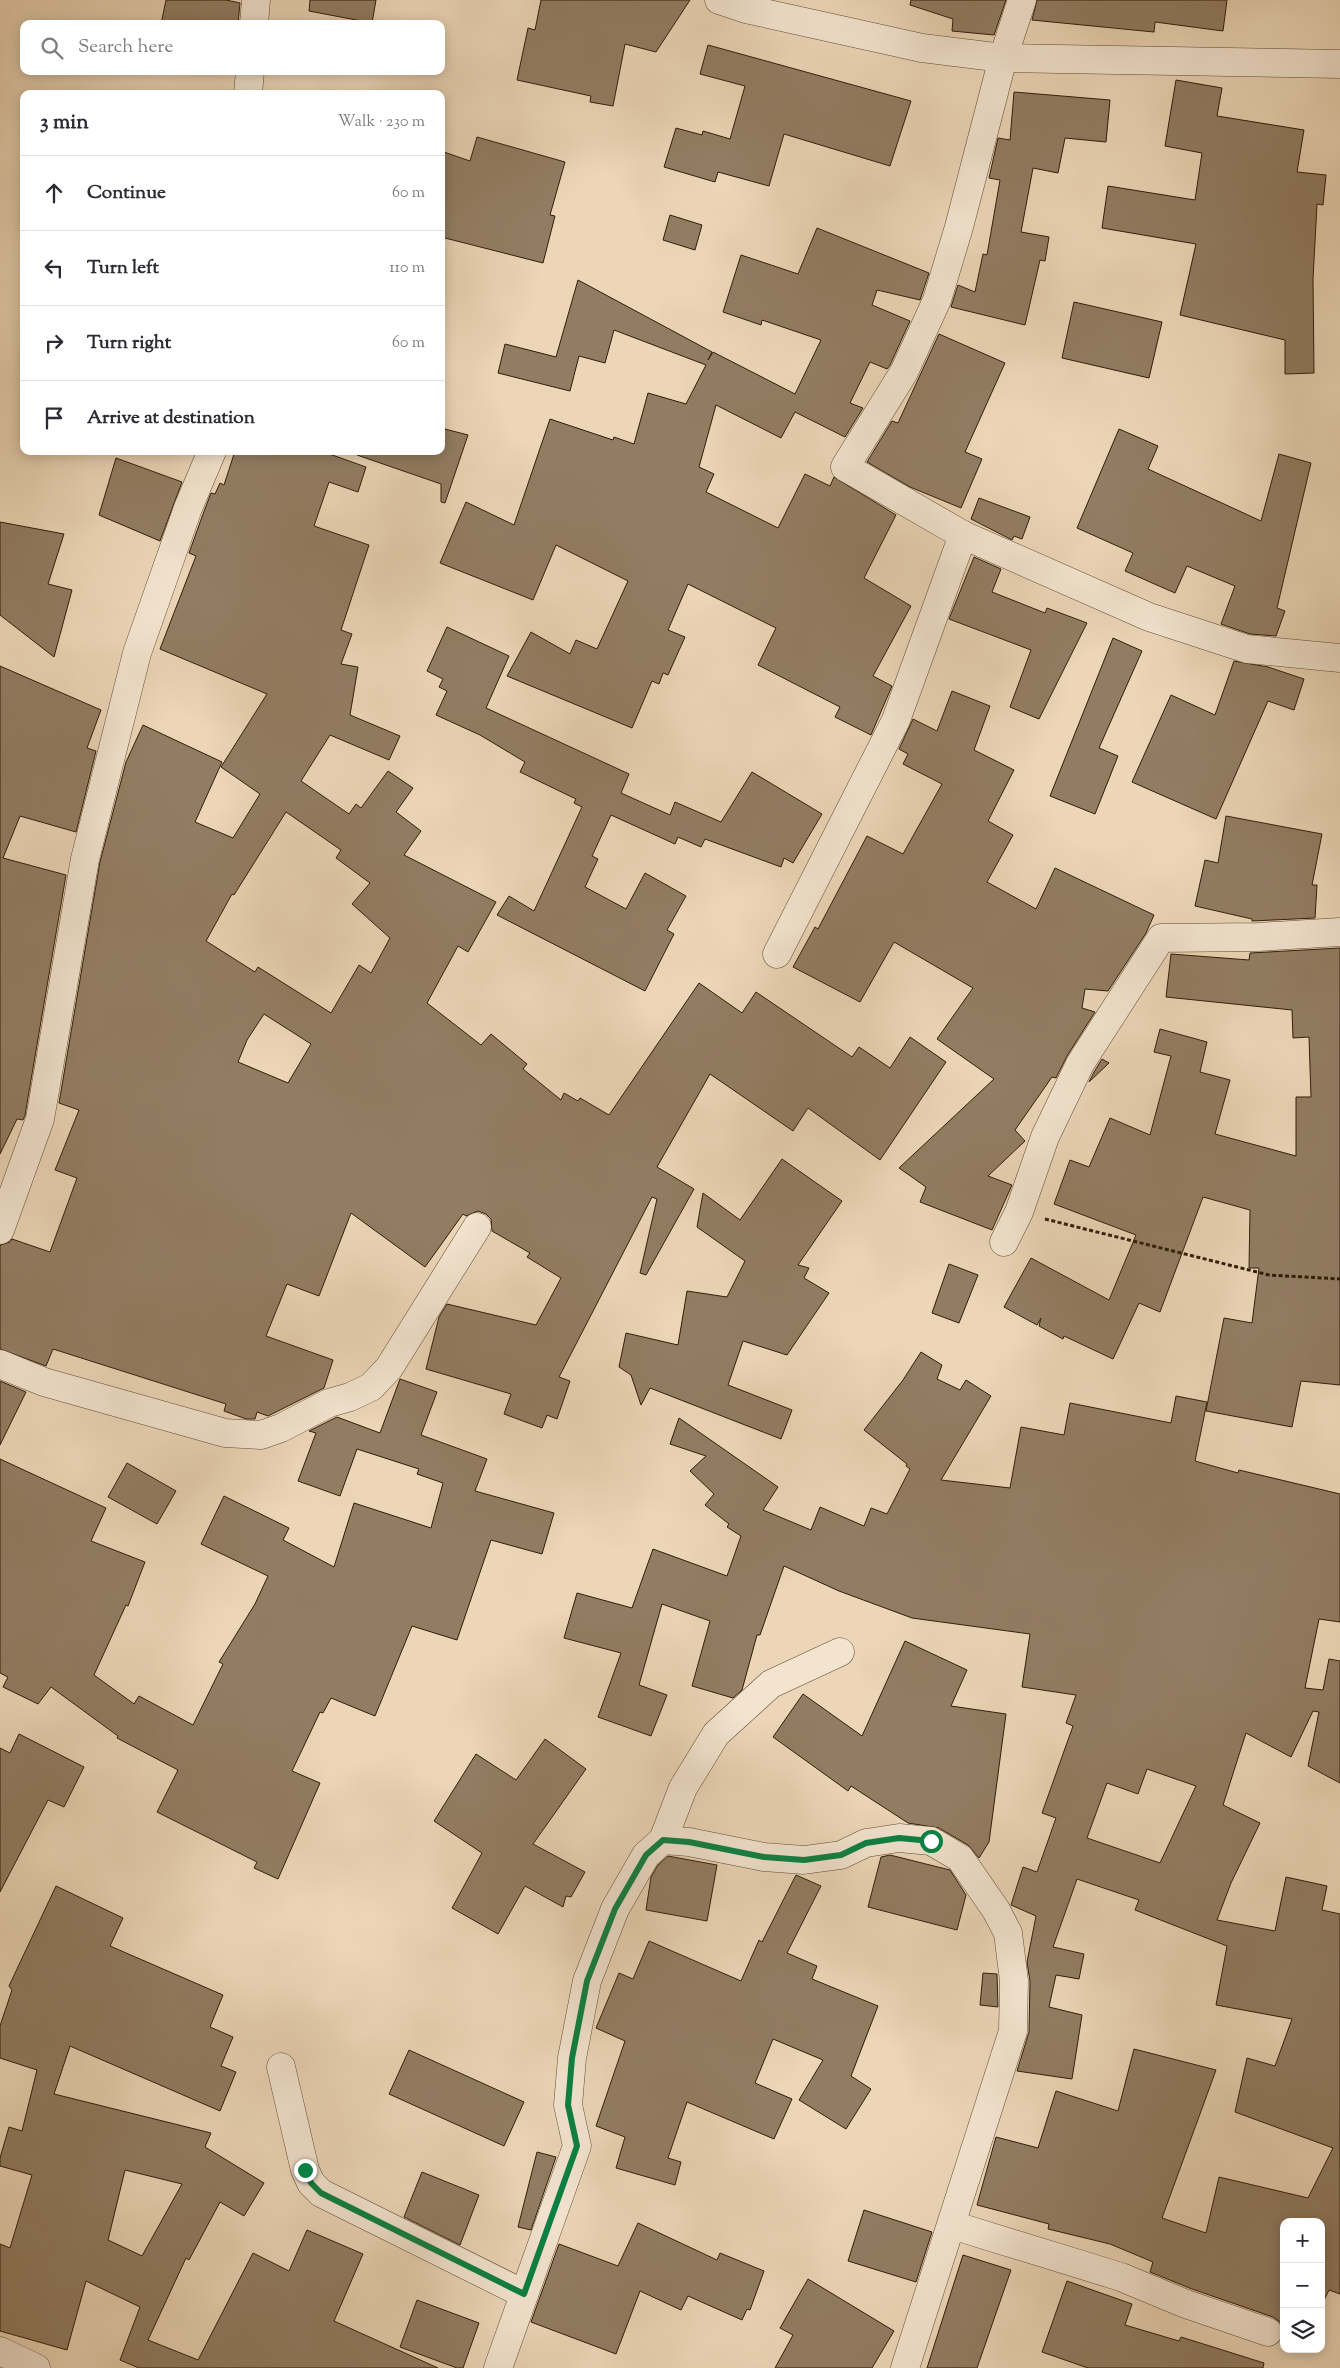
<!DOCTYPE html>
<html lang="en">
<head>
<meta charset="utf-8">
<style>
	:root { --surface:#fff; --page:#f2f2f3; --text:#2b2b33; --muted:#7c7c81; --line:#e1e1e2 }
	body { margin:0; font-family:"Sorts Mill Goudy",serif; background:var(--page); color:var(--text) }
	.controls { position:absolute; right:15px; bottom:15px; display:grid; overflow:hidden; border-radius:10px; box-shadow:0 2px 12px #0003 }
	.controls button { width:45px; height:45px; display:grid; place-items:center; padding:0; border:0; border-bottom:1px solid var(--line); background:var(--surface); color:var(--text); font:25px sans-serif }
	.stop { position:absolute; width:15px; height:15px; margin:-11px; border:4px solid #0b8043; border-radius:50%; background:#fff }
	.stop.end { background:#0b8043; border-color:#fff; box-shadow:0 1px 5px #0008 }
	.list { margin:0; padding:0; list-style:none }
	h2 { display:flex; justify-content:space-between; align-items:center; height:65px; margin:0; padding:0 20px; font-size:21px }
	h2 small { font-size:16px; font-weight:400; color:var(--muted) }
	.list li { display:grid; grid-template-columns:32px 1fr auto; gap:15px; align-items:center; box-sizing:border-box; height:75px; padding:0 20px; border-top:1px solid var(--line) }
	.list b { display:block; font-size:19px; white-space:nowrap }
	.list em { font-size:16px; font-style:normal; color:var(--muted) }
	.icon { flex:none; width:28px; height:28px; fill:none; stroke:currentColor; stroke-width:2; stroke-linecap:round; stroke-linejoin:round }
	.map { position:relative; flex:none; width:1340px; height:2368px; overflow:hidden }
	.search { position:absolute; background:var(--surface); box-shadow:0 2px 12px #0003; left:20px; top:20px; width:425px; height:55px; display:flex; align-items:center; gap:12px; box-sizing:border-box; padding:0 18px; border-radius:10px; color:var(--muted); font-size:19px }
	.panel { position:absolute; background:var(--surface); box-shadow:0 2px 12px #0003; left:20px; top:90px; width:425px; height:365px; border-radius:10px }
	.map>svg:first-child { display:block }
	.building { fill:#927d63; stroke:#301d09; fill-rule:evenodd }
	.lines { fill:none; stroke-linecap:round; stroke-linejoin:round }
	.minor-casing { stroke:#5f4b34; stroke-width:29 }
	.path { stroke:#301d09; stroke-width:3; stroke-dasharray:4 2.5; stroke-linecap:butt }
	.minor { stroke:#f3e4d0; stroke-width:28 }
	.route { stroke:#0b8043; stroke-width:6 }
</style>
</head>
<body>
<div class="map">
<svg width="1340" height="2368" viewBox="0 0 1340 2368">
	<rect width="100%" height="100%" fill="#ecd6b7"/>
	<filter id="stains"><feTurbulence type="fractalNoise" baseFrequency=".004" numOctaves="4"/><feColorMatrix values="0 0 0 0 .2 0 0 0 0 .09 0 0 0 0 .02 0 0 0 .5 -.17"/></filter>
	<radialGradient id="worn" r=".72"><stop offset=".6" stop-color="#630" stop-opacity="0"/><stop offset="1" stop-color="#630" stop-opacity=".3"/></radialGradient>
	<!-- building -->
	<g class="building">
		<path d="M 166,0 L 226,0 L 240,3 L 238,24 L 161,24 Z"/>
		<path d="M 310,0 L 376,0 L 372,23 L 309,11 Z"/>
		<path d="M 541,0 L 690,0 L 656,52 L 625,44 L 613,106 L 590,102 L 591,96 L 517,80 L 528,28 L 535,30 Z"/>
		<path d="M 911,0 L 1006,0 L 994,35 L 952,31 L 953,19 L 910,5 Z"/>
		<path d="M 1037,0 L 1227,0 L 1223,31 L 1155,22 L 1154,32 L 1032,20 Z"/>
		<path d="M 708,45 L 911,101 L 890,166 L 784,134 L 769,186 L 718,172 L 715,182 L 664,167 L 676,128 L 702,135 L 703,131 L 730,139 L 745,86 L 700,74 Z"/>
		<path d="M 1176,80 L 1222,88 L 1217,116 L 1304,130 L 1297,172 L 1326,175 L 1323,205 L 1317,204 L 1313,279 L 1314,373 L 1285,374 L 1285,340 L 1180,315 L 1196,244 L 1102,228 L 1108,186 L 1195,200 L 1202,153 L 1165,146 Z"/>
		<path d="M 1014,92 L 1110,100 L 1106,142 L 1065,138 L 1058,173 L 1033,168 L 1021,232 L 1049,237 L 1045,261 L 1040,260 L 1025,325 L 951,307 L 958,285 L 975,292 L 983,254 L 987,255 L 1000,180 L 989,178 L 998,138 L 1010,140 Z"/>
		<path d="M 477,137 L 565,162 L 550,215 L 555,216 L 543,263 L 441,237 L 441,151 L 470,161 Z"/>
		<path d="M 670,215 L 702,225 L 695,250 L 663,240 Z"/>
		<path d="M 817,228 L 929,273 L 920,300 L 877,290 L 872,305 L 910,321 L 890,365 L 887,369 L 870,362 L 850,403 L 863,408 L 845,437 L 795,412 L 781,438 L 716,405 L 699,467 L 714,474 L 706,492 L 778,528 L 805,474 L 830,486 L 834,477 L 896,515 L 864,578 L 911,606 L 873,676 L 892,686 L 871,735 L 835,717 L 840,707 L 758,665 L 776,628 L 688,584 L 668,630 L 685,637 L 668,675 L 663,673 L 659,684 L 652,681 L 632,728 L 507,676 L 531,632 L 570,654 L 576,640 L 597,649 L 628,581 L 556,545 L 533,600 L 440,563 L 466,502 L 514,525 L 550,419 L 613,440 L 614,437 L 634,444 L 648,393 L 686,404 L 706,365 L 614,330 L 605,363 L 579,356 L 570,391 L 498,373 L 505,344 L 556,357 L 578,280 L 712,352 L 708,360 L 713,352 L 795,394 L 821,340 L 762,320 L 761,325 L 723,312 L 741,255 L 798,274 Z"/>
		<path d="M 1074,302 L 1162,322 L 1149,378 L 1062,358 Z"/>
		<path d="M 939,334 L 1005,363 L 965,452 L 982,459 L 961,508 L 910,487 L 867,462 L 892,421 L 898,423 Z"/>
		<path d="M 441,428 L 468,435 L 445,503 L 441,502 L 441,484 L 357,455 L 358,451 L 441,451 Z"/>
		<path d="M 1119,429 L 1158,446 L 1148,469 L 1261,521 L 1279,454 L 1311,463 L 1277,608 L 1285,611 L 1276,636 L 1250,634 L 1221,624 L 1235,586 L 1187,566 L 1175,593 L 1125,571 L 1133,553 L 1077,528 Z"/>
		<path d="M 235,451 L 321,451 L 366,467 L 358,492 L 329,482 L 314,526 L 369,545 L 341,630 L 352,634 L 341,664 L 358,667 L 350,715 L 400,736 L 389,760 L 330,735 L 301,781 L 349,814 L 356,804 L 361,808 L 388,771 L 413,788 L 396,812 L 421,831 L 404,855 L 496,902 L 468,952 L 458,946 L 427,1003 L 481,1045 L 491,1034 L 527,1064 L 523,1069 L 561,1100 L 564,1093 L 578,1101 L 580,1098 L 609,1115 L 699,983 L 742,1013 L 756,992 L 852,1057 L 859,1047 L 890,1068 L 910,1037 L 946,1062 L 880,1160 L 808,1108 L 793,1131 L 710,1074 L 657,1167 L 694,1189 L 646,1275 L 640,1273 L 657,1199 L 652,1197 L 559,1377 L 570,1381 L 557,1419 L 547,1415 L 542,1428 L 504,1414 L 511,1394 L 426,1369 L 439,1317 L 447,1304 L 536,1325 L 561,1278 L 527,1257 L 530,1253 L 492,1231 L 491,1219 L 486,1214 L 478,1211 L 466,1216 L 463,1214 L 425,1267 L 351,1213 L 319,1296 L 287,1284 L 266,1336 L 333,1360 L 324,1388 L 268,1416 L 257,1412 L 255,1419 L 246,1419 L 224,1411 L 226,1404 L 53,1349 L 46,1366 L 0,1349 L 0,1245 L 10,1242 L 12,1239 L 50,1252 L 77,1178 L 55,1170 L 79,1110 L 59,1103 L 100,862 L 126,762 L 143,725 L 222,762 L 195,822 L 233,838 L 260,794 L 221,767 L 267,694 L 160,649 L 196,556 L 189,553 L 203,514 L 211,493 L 215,494 L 220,483 L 224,485 ZM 286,812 L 341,850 L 336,858 L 370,883 L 352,904 L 390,938 L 371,973 L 359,965 L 331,1013 L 258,967 L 255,972 L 206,941 L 232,894 L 234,895 ZM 264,1014 L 311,1044 L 288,1083 L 238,1062 L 247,1040 Z"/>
		<path d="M 116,458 L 182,482 L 160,541 L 99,515 Z"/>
		<path d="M 979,498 L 1030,517 L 1022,539 L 1014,536 L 1012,540 L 971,519 Z"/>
		<path d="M 0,522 L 64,534 L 48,584 L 72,590 L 54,657 L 0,615 Z"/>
		<path d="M 974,557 L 1001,569 L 992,592 L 1045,613 L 1047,608 L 1087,623 L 1039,719 L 1010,707 L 1031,650 L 949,619 Z"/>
		<path d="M 447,627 L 509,656 L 486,708 L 629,774 L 621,793 L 670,815 L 675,802 L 721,822 L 752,772 L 822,814 L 793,863 L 784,858 L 781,867 L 705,839 L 701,847 L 678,837 L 675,844 L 611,815 L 592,856 L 598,859 L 585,887 L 626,909 L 645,873 L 686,896 L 667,930 L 674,934 L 645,991 L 497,915 L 509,896 L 534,911 L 582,807 L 574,803 L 576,799 L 520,772 L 525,762 L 480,735 L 436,715 L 447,691 L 439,687 L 443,679 L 427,671 Z"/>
		<path d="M 1113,638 L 1142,651 L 1099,748 L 1118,756 L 1095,814 L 1050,796 Z"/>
		<path d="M 1234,661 L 1268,667 L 1304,679 L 1294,710 L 1268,701 L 1216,819 L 1132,782 L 1171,695 L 1215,715 Z"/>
		<path d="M 0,666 L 101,710 L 87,748 L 96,751 L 76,832 L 20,816 L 3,858 L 66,875 L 25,1115 L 23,1120 L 17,1119 L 0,1154 Z"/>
		<path d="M 952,691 L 990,706 L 974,750 L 1014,770 L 988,821 L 1013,835 L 987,882 L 1036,909 L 1055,868 L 1154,915 L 1146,933 L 1108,991 L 1085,989 L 1082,1008 L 1095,1012 L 1067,1056 L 1056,1078 L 1052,1077 L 1015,1130 L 1025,1141 L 988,1176 L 1012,1185 L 992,1230 L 920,1202 L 926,1187 L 899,1168 L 994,1079 L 937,1039 L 973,988 L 894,942 L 860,1002 L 793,967 L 815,927 L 818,929 L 867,836 L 903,854 L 942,784 L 903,764 L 908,754 L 899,749 L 913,719 L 937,731 Z"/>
		<path d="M 1226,816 L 1322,834 L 1312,885 L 1317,885 L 1315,918 L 1252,921 L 1252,919 L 1195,906 L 1205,860 L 1218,863 Z"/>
		<path d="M 1340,948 L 1340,1385 L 1301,1381 L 1292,1427 L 1206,1411 L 1224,1318 L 1252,1323 L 1259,1268 L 1249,1268 L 1250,1210 L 1203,1197 L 1160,1312 L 1139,1303 L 1113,1359 L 1064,1336 L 1063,1339 L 1039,1326 L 1041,1318 L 1037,1325 L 1004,1307 L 1031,1258 L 1109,1300 L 1136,1235 L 1054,1204 L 1070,1160 L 1089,1167 L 1110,1118 L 1150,1135 L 1171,1056 L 1154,1052 L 1160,1029 L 1207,1042 L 1200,1072 L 1230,1080 L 1215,1134 L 1296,1156 L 1296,1097 L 1311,1097 L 1309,1037 L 1293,1038 L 1292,1010 L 1166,997 L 1171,954 L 1249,960 L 1250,953 Z"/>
		<path d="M 1102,1059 L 1109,1063 L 1089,1082 L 1094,1072 Z"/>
		<path d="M 782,1159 L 842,1201 L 798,1265 L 809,1268 L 804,1278 L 829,1293 L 787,1355 L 743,1341 L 728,1385 L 792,1410 L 781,1439 L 650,1388 L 641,1405 L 631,1375 L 619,1367 L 626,1333 L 678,1345 L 687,1291 L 727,1297 L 745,1261 L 697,1227 L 703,1193 L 740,1220 Z"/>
		<path d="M 949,1264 L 978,1275 L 959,1323 L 932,1313 Z"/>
		<path d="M 921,1352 L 942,1365 L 937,1379 L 960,1390 L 966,1380 L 991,1396 L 941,1480 L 1010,1488 L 1021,1427 L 1064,1435 L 1070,1403 L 1171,1423 L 1176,1396 L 1207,1402 L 1195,1461 L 1238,1473 L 1239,1470 L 1340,1494 L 1340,1622 L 1319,1619 L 1305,1688 L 1323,1690 L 1329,1659 L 1340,1661 L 1340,1783 L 1308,1766 L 1319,1712 L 1313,1711 L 1291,1757 L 1246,1733 L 1223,1805 L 1260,1823 L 1231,1883 L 1217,1920 L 1275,1931 L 1286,1877 L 1327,1886 L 1322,1910 L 1340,1914 L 1340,2294 L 1329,2290 L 1321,2306 L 1321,2222 L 1284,2222 L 1284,2332 L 1280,2322 L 1273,2317 L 1192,2289 L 1150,2272 L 1153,2262 L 1110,2244 L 1048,2229 L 1049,2224 L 977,2205 L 996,2137 L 1038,2148 L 1056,2091 L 1118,2111 L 1134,2049 L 1216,2070 L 1162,2218 L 1206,2233 L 1219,2177 L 1308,2198 L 1333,2148 L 1235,2112 L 1247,2058 L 1275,2066 L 1292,2019 L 1216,2005 L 1227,1946 L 1135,1910 L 1139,1900 L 1077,1879 L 1053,1947 L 1084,1954 L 1079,1979 L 1056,1975 L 1049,2007 L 1082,2015 L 1072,2079 L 1017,2071 L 1029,2032 L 1030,1981 L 1027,1962 L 1036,1916 L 1011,1905 L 1023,1867 L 1037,1872 L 1056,1818 L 1042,1813 L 1073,1726 L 1066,1723 L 1076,1695 L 1022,1687 L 1030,1634 L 912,1618 L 839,1591 L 784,1566 L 760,1635 L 757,1635 L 742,1690 L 733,1698 L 692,1686 L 710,1621 L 662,1604 L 639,1685 L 667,1695 L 651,1736 L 598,1717 L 621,1653 L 564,1638 L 577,1593 L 632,1608 L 653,1549 L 727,1576 L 741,1536 L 727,1527 L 729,1524 L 705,1505 L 714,1494 L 690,1471 L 706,1456 L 670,1444 L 679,1418 L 778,1487 L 763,1510 L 811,1530 L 820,1507 L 864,1526 L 871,1508 L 887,1514 L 910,1469 L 906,1466 L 907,1464 L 864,1430 L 903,1380 ZM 1147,1769 L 1196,1786 L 1160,1863 L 1087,1838 L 1107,1783 L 1138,1794 Z"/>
		<path d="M 400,1379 L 437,1392 L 421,1435 L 487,1459 L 475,1491 L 554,1513 L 542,1554 L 491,1540 L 457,1640 L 412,1626 L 375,1716 L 331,1698 L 323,1713 L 320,1712 L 292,1771 L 320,1783 L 278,1879 L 254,1868 L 257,1862 L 157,1812 L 178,1770 L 117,1738 L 118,1736 L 51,1687 L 38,1704 L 3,1687 L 8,1677 L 0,1673 L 0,1459 L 106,1508 L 91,1541 L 145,1562 L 128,1606 L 126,1605 L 94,1675 L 134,1704 L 139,1696 L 193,1725 L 223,1664 L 219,1662 L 255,1604 L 268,1576 L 201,1544 L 224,1496 L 289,1528 L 283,1540 L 334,1567 L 354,1503 L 431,1528 L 443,1483 L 417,1474 L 419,1469 L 357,1449 L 340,1496 L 298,1481 L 316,1433 L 309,1431 L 337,1417 L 380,1433 Z"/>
		<path d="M 0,1381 L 26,1392 L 0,1445 Z"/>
		<path d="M 127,1463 L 176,1491 L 157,1524 L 108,1497 Z"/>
		<path d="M 905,1641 L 967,1670 L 951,1706 L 1006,1714 L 989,1842 L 979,1858 L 968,1845 L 939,1828 L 908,1823 L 851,1786 L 848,1791 L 773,1737 L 803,1694 L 862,1736 Z"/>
		<path d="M 19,1734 L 84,1767 L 64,1807 L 48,1800 L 0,1892 L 0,1748 L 10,1753 Z"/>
		<path d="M 545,1739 L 586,1769 L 533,1844 L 585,1872 L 571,1897 L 566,1896 L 563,1907 L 525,1886 L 498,1934 L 452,1908 L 482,1853 L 434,1821 L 476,1754 L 516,1780 Z"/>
		<path d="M 890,1855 L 950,1870 L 966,1895 L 957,1930 L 868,1907 L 881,1857 Z"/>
		<path d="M 668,1856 L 717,1865 L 707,1921 L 646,1910 L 651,1877 L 658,1865 Z"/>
		<path d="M 796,1875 L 821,1886 L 787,1953 L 817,1966 L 812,1979 L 878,2006 L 851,2076 L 871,2089 L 846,2129 L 799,2100 L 823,2060 L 773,2039 L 755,2083 L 792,2099 L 774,2139 L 687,2102 L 668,2158 L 681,2162 L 675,2185 L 616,2168 L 625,2137 L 596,2126 L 625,2041 L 596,2028 L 619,1973 L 633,1979 L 649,1941 L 741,1981 L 759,1940 L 762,1942 Z"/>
		<path d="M 56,1886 L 123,1918 L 110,1946 L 223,1995 L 210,2027 L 233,2037 L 221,2066 L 236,2072 L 220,2111 L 70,2046 L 54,2094 L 211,2133 L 205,2147 L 264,2183 L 244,2216 L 220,2202 L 189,2260 L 186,2258 L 148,2340 L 198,2360 L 253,2253 L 289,2271 L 307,2230 L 363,2254 L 334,2321 L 438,2368 L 139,2368 L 120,2360 L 140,2307 L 86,2281 L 67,2350 L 0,2331 L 0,2244 L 10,2248 L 32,2175 L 0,2166 L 0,2158 L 9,2127 L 22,2131 L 37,2070 L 0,2058 L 0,2026 L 12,1990 L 9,1986 ZM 125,2170 L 182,2184 L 142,2256 L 108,2240 Z"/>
		<path d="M 983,1973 L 997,1974 L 998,2007 L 980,2005 Z"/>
		<path d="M 409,2050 L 524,2102 L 504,2146 L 389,2094 Z"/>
		<path d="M 537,2152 L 556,2157 L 531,2230 L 518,2227 Z"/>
		<path d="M 422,2172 L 479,2195 L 460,2245 L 404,2217 Z"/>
		<path d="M 864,2210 L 932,2232 L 916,2282 L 848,2261 Z"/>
		<path d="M 638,2223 L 717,2260 L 720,2253 L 764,2271 L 750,2310 L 747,2309 L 742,2320 L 688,2296 L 681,2310 L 640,2291 L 616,2354 L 531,2322 L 559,2244 L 618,2266 Z"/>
		<path d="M 963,2255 L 1011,2270 L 977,2368 L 927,2368 Z"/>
		<path d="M 808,2279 L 894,2331 L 872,2368 L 775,2368 L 793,2335 L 780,2328 Z"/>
		<path d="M 1067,2281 L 1132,2304 L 1125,2325 L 1179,2341 L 1181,2337 L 1264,2363 L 1263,2368 L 1088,2368 L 1042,2352 Z"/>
		<path d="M 417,2300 L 479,2323 L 463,2368 L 457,2368 L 400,2347 Z"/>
	</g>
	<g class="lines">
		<defs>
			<g id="minor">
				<path d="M 719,0 L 746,9 L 922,48 L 1003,58 L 1340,64"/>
				<path d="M 1022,0 L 1003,58 L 959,227 L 937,300 L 904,372 L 845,467 L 963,535 L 1149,617 L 1247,649 L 1340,658"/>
				<path d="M 254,24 L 256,0"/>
				<path d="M 248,94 L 250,71"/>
				<path d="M 777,954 L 896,720 L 963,535"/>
				<path d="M 0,1230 L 40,1119 L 85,859 L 137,653 L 188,508 L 212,451"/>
				<path d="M 1004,1242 L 1019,1212 L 1045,1137 L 1080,1064 L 1161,938 L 1258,937 L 1340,932"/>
				<path d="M 0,1364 L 44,1382 L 225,1433 L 261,1435 L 281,1428 L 329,1403 L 350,1397 L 371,1387 L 389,1368 L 477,1227"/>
				<path d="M 663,1840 L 683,1788 L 716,1734 L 771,1684 L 840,1652"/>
				<path d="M 281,2067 L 305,2170 L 311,2183 L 321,2193 L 524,2294"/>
				<path d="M 952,2225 L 1121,2277 L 1186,2304 L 1268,2332"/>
				<path d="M 0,2351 L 36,2368"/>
				<path d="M 498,2368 L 577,2146 L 568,2105 L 572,2058 L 587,1981 L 615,1909 L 646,1855 L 663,1840 L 689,1842 L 764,1857 L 804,1860 L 841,1855 L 866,1843 L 899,1838 L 931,1841 L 960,1858 L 996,1910 L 1008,1933 L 1014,1981 L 1013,2031 L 905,2368"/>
			</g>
		</defs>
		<!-- minor casing -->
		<use href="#minor" class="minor-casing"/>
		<!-- path -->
		<path class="path" d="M 1045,1219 L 1269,1275 L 1340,1279"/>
		<!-- minor -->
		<use href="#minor" class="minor"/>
	</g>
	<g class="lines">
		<!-- route -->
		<path class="route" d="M 305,2170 L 311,2183 L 321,2193 L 524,2294 L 577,2146 L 568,2105 L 572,2058 L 587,1981 L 615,1909 L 646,1855 L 663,1840 L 689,1842 L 764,1857 L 804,1860 L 841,1855 L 866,1843 L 899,1838 L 931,1841"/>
	</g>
	<rect width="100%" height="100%" filter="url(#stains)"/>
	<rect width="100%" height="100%" fill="url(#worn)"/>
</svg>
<div class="controls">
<button>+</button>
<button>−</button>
<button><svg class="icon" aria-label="layers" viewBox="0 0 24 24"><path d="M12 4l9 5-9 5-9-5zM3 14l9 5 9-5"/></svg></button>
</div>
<div class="stop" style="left:931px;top:1841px"></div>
<div class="stop end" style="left:305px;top:2170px"></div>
<div class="search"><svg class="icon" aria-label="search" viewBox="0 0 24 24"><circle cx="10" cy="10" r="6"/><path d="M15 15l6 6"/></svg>Search here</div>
<section class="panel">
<h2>3 min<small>Walk · 230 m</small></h2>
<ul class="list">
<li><svg class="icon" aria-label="ahead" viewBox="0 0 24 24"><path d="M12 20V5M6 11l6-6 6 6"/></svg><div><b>Continue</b></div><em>60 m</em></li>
<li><svg class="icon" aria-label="left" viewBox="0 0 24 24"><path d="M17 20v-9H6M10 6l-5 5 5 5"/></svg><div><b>Turn left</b></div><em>110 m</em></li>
<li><svg class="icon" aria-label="right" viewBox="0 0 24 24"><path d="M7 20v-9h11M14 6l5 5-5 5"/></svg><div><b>Turn right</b></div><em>60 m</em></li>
<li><svg class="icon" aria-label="arrive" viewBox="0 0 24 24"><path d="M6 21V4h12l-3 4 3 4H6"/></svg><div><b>Arrive at destination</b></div></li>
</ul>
</section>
</div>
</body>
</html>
